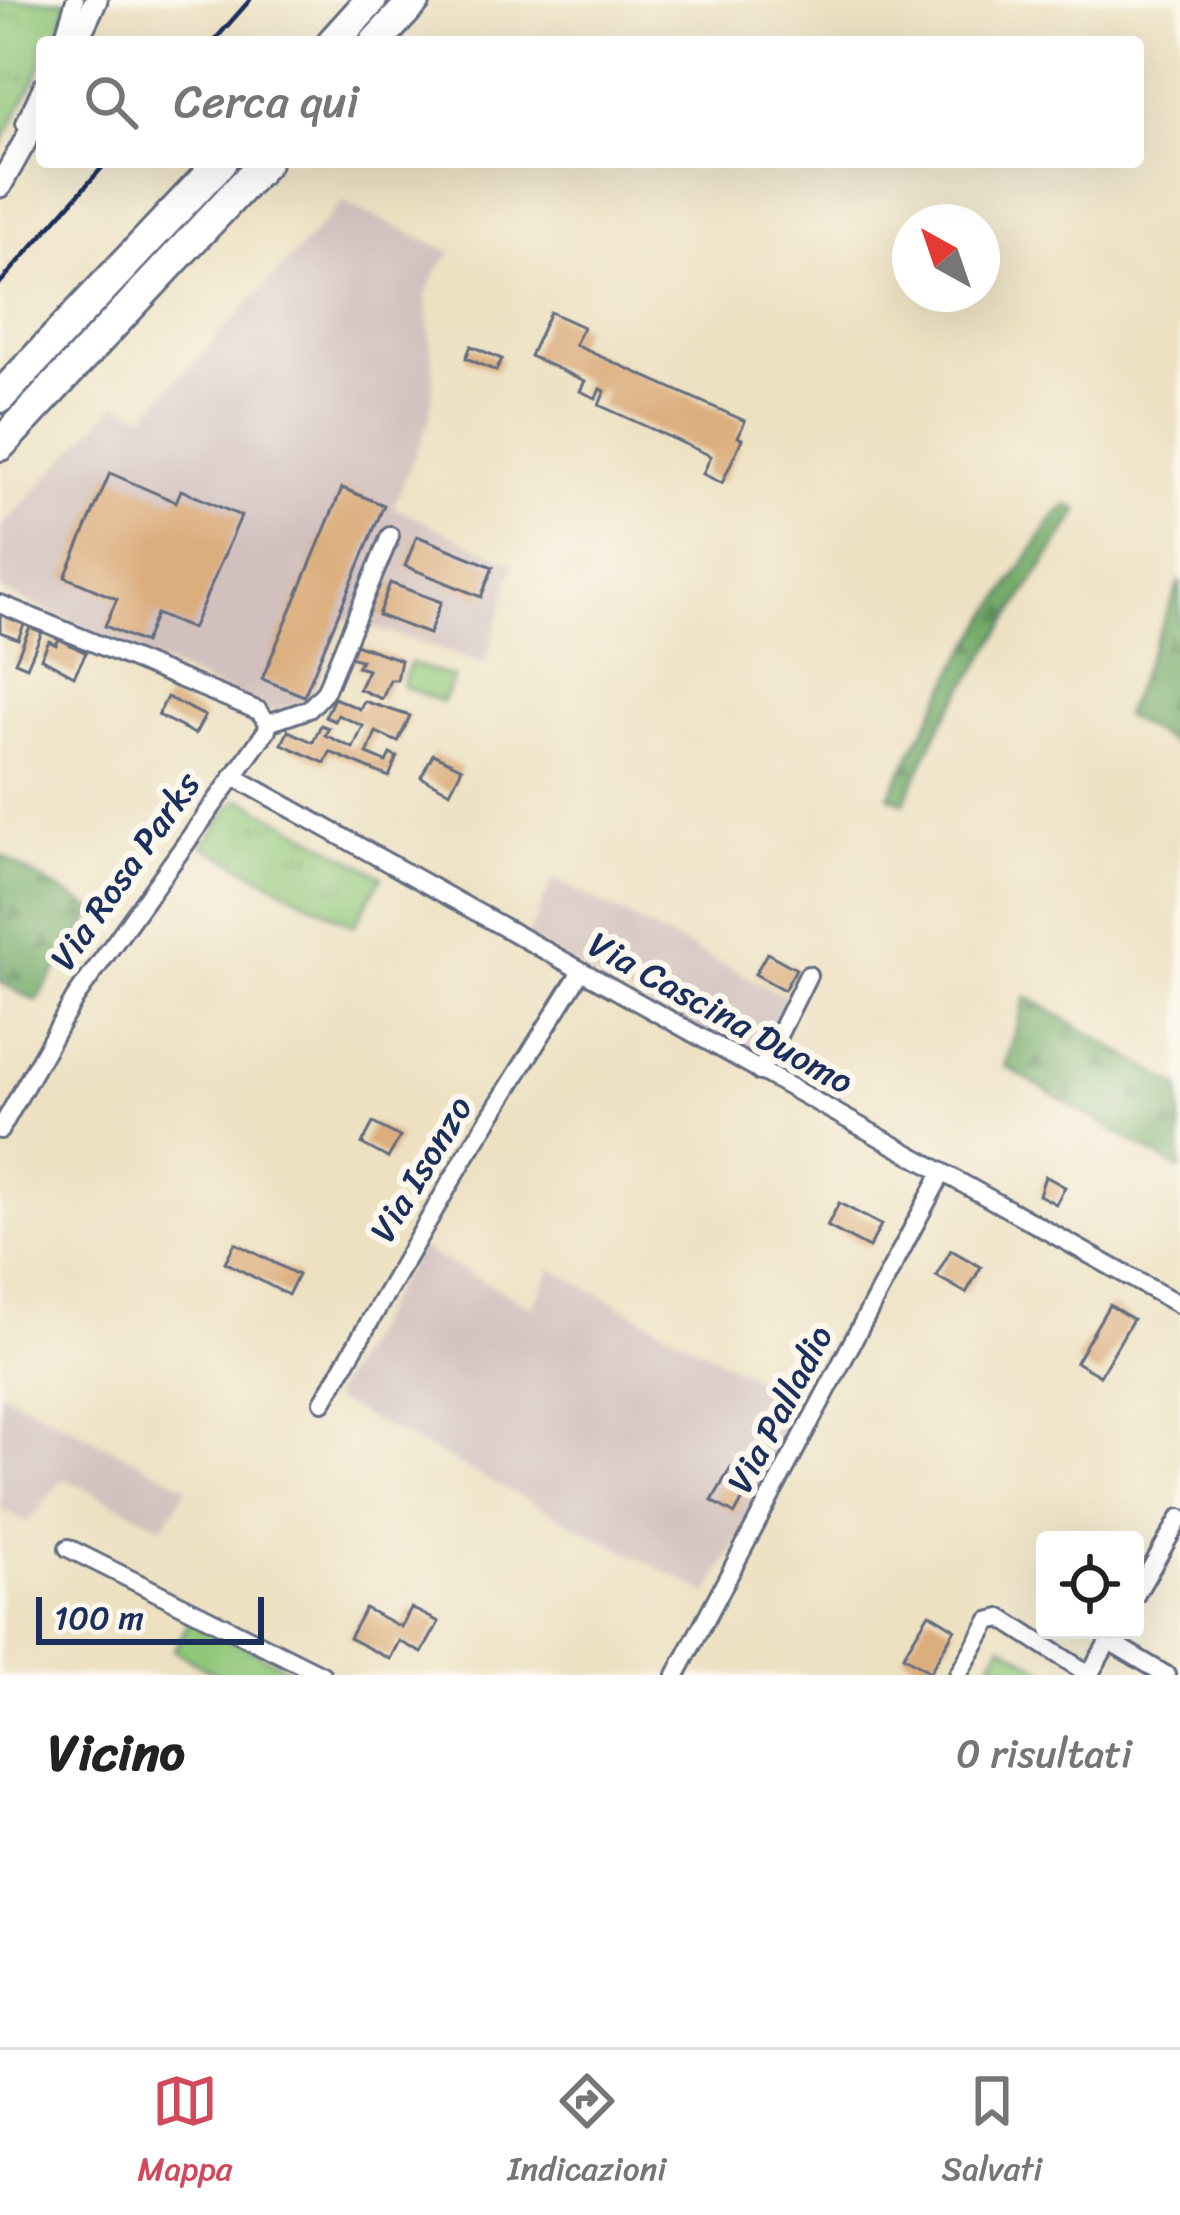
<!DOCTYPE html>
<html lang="it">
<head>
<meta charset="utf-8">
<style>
	:root { --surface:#fff; --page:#f6f6f6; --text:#222; --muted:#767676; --line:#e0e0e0; --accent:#d1495b }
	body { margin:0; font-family:Sriracha,sans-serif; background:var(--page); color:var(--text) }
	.controls { position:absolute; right:36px; bottom:36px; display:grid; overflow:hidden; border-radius:12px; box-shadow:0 12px 48px #0002 }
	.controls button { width:108px; height:108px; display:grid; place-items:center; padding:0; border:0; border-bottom:3px solid var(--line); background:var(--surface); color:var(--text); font:60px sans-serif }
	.compass { position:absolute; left:892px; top:204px; width:108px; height:108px; border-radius:50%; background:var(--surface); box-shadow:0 12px 48px #0002; rotate:320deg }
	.scale { position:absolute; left:36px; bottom:30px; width:228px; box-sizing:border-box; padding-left:12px; border:6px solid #1b2f5e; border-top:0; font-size:33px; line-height:42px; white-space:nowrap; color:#1b2f5e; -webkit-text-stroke:9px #fbf7ec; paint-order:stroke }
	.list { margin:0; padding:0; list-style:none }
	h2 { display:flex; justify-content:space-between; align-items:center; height:156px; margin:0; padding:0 48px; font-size:51px }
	h2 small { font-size:39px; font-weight:400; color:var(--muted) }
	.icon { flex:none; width:66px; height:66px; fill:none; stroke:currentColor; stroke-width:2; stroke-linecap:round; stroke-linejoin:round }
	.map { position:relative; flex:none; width:1180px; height:1675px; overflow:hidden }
	.search { position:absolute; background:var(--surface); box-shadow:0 12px 48px #0002; left:36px; right:36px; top:36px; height:132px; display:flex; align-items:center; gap:30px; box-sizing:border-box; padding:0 42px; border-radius:12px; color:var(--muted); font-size:45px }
	.sheet { height:372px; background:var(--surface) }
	nav { display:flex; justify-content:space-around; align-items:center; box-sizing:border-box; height:168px; border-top:3px solid var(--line); background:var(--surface); font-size:33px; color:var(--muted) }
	nav a { display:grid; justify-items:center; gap:6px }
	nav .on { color:var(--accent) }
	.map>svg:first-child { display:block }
	.industrial { fill:#d1c0bd }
	.grass { fill:url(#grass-tufts); stroke:#567b6c; stroke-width:3 }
	.forest { fill:url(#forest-firs); stroke:#486e64; stroke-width:3 }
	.green { fill:#90c779; stroke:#567b6c; stroke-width:3 }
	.building { fill:#dcae7e }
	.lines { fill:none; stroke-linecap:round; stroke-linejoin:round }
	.minor-casing { stroke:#646d81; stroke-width:22 }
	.tertiary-casing { stroke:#646d81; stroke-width:27 }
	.motorway-casing { stroke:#646d81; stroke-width:36 }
	.minor { stroke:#fff; stroke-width:16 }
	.tertiary { stroke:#fff; stroke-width:21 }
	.motorway { stroke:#fff; stroke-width:30 }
	.rail { stroke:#1b2f5e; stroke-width:4.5 }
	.labels { text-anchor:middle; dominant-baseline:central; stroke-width:12; stroke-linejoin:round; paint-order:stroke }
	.street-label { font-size:36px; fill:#1b2f5e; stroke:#fbf7ec }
</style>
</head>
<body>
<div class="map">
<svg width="1180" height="1675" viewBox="0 0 1180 1675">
	<defs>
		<pattern id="grass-tufts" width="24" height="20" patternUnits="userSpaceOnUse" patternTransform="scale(3)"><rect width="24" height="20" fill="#90c779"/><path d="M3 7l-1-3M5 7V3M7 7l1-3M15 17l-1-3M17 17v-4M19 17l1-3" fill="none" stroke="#75a266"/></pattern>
		<pattern id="forest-firs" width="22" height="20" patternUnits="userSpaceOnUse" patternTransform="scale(3)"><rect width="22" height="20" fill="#74ac69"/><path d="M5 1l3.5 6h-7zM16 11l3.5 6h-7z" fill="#5e8c5a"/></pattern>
	</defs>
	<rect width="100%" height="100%" fill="#fbf7ec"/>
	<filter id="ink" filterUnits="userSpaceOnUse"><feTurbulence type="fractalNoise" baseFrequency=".00833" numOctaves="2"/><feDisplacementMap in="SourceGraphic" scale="24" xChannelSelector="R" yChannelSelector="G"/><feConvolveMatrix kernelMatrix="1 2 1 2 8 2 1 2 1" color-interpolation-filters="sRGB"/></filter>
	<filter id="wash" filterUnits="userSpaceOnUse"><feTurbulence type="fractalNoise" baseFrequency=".004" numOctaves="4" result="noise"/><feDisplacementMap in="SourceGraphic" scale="48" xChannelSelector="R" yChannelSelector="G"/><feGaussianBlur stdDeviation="2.7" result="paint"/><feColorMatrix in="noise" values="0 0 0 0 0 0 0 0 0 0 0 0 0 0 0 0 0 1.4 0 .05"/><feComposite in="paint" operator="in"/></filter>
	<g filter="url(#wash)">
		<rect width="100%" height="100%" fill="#ede1c2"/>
		<!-- industrial -->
		<g class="industrial">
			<path d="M 343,202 L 452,252 L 438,268 L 426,294 L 434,377 L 430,419 L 393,507 L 514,564 L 485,665 L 346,618 L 309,701 L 271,712 L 0,590 L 0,529 L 116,404 L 145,415 Z"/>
			<path d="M 553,879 L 790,998 L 758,1065 L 527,939 Z"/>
			<path d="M 418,1247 L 532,1307 L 552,1269 L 809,1407 L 709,1594 L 331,1399 Z"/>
			<path d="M 0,1391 L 188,1487 L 163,1527 L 64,1478 L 28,1523 L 0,1508 Z"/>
		</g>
		<!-- grass -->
		<g class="grass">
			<path d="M 0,0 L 65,0 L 65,16 L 54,42 L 42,42 L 42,65 L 0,146 Z"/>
			<path d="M 242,799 L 382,876 L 354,926 L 203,846 L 234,802 Z"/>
			<path d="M 1002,1644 L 1052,1675 L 984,1675 Z"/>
		</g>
		<!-- forest -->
		<g class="forest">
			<path d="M 1068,505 L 1079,511 L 942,722 L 904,803 L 889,796 L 961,659 L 1056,514 Z"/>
			<path d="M 1180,581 L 1180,748 L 1124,715 Z"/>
			<path d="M 0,855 L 96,911 L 36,1001 L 0,982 Z"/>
			<path d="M 1026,996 L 1180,1087 L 1180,1170 L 1005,1066 Z"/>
		</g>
		<!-- green -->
		<g class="green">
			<path d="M 410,663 L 454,678 L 442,702 L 402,686 Z"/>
			<path d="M 191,1618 L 301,1675 L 217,1675 L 174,1650 Z"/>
		</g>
		<g id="blocks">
			<!-- building -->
			<g class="building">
				<path d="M 550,312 L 583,327 L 575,345 L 745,421 L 738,437 L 742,439 L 722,483 L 703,474 L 711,456 L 599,405 L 605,391 L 600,389 L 596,398 L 580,391 L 585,381 L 530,356 Z"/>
				<path d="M 471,346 L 502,359 L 496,371 L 466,358 Z"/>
				<path d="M 110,473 L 176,502 L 181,490 L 241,516 L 192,629 L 156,614 L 144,643 L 105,626 L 117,599 L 65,577 Z"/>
				<path d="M 342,488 L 384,505 L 304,696 L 262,679 Z"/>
				<path d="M 417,536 L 493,567 L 481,597 L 405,566 Z"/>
				<path d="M 390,583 L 441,602 L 429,634 L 378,615 Z"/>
				<path d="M 0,612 L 25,622 L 18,639 L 0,632 Z"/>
				<path d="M 30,627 L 42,632 L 27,667 L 15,662 Z"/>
				<path d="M 59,639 L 86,653 L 74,676 L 41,658 L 49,641 L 56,645 Z"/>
				<path d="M 355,644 L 401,660 L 397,680 L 390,680 L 382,699 L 359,689 L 368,670 L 357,667 L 361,660 L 348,657 Z"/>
				<path d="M 167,697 L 205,716 L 195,734 L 158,715 Z"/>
				<path d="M 334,698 L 360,709 L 364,701 L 410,716 L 398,742 L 376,732 L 367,754 L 386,762 L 390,754 L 397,757 L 389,777 L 330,752 L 325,763 L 282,744 L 288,731 L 313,742 L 321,725 L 329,728 L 325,735 L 353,748 L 363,726 L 338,715 L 335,721 L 325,717 Z"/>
				<path d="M 433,754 L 462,768 L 450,792 L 421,777 Z"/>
				<path d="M 767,953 L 796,969 L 784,990 L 755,974 Z"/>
				<path d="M 373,1123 L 400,1137 L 388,1158 L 362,1144 Z"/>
				<path d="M 1045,1176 L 1065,1187 L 1056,1204 L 1039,1195 Z"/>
				<path d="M 839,1203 L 881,1225 L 869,1248 L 827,1226 Z"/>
				<path d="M 235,1243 L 298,1275 L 288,1295 L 225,1262 Z"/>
				<path d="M 951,1250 L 981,1267 L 966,1293 L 936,1276 Z"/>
				<path d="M 1109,1305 L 1133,1319 L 1100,1376 L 1076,1362 Z"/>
				<path d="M 731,1467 L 754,1479 L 735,1514 L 712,1501 Z"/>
				<path d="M 365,1608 L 401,1627 L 411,1608 L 439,1622 L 422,1653 L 399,1641 L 390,1659 L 349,1638 Z"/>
				<path d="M 929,1613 L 955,1629 L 930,1672 L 903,1656 Z"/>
			</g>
		</g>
	</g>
	<g filter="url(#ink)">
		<use href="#blocks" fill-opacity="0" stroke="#646d81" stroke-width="3"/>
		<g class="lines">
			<defs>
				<g id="minor">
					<path d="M 62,42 L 75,0"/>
					<path d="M 25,123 L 42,86"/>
					<path d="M 0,604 L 259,711 L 268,723 L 267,730 L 75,998 L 0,1130"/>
					<path d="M 268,723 L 309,709 L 325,692 L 390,536"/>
					<path d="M 233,776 L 1180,1305"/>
					<path d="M 760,1072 L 808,975"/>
					<path d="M 323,1402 L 464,1159 L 580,973"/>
					<path d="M 68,1548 L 322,1675"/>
					<path d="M 1135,1596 L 1180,1518"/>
					<path d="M 1109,1641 L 1166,1675"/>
					<path d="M 676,1675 L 942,1173"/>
					<path d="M 958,1675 L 989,1621 L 1001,1618 L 1090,1675"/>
					<path d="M 1089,1675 L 1115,1630"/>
				</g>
				<g id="tertiary">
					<path d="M 76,42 L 96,0"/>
					<path d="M 0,186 L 42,111"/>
				</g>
				<g id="motorway">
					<path d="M 333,42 L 371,0"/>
					<path d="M 376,42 L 415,0"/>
					<path d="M 0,397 L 221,162"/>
					<path d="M 0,445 L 265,162"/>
				</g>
			</defs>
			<!-- minor casing -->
			<use href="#minor" class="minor-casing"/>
			<!-- tertiary casing -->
			<use href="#tertiary" class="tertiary-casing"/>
			<!-- motorway casing -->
			<use href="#motorway" class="motorway-casing"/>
			<!-- minor -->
			<use href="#minor" class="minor"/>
			<!-- tertiary -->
			<use href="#tertiary" class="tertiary"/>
			<!-- motorway -->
			<use href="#motorway" class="motorway"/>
			<!-- rail -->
			<g class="rail">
				<path d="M 213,42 L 250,0"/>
				<path d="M 0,283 L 107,162"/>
			</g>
		</g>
	</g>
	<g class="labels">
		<!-- street labels -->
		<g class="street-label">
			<text transform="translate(125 871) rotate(-55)">Via Rosa Parks</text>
			<text transform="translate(721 1013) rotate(29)">Via Cascina Duomo</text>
			<text transform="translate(421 1169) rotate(-59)">Via Isonzo</text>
			<text transform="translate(780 1409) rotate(-62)">Via Palladio</text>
		</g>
	</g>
</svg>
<div class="controls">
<button><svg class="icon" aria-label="locate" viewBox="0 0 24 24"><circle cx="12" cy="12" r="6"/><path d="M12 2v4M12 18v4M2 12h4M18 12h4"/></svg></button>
</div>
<svg class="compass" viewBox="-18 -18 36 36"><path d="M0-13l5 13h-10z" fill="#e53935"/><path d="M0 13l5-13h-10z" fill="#767676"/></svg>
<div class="scale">100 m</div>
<div class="search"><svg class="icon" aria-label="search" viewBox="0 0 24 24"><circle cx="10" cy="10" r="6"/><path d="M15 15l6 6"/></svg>Cerca qui</div>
</div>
<section class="sheet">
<h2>Vicino<small>0 risultati</small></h2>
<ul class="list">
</ul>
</section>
<nav>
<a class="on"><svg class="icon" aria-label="map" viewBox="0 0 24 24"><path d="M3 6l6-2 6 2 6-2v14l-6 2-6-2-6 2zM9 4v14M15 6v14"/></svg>Mappa</a>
<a><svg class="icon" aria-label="directions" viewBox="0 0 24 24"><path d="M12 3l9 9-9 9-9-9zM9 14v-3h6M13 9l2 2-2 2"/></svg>Indicazioni</a>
<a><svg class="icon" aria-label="saved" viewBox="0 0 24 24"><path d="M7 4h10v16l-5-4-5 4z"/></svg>Salvati</a>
</nav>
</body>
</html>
